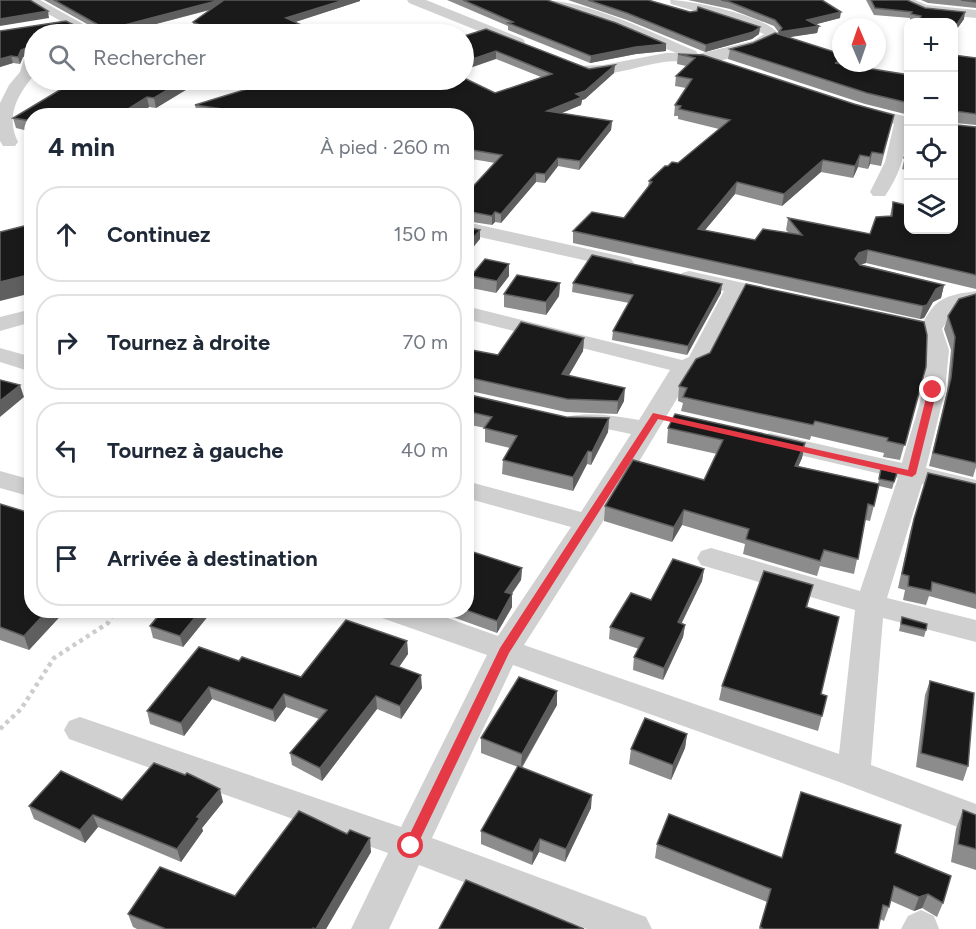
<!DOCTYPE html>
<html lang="fr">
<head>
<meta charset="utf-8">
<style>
	:root { --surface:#fff; --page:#f6f6f7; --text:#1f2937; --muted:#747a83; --line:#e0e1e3 }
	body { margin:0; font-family:Figtree,sans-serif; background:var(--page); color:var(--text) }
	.controls { position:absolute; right:18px; top:18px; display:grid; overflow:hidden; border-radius:12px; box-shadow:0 3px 9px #0003 }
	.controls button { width:54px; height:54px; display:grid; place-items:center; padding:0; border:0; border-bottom:2px solid var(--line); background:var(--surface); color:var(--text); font:30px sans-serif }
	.compass { position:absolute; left:832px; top:18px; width:54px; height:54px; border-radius:50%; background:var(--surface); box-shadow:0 3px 9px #0003; rotate:358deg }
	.stop { position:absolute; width:18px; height:18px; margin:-14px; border:4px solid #e63946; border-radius:50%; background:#fff }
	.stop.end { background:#e63946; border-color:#fff; box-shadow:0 2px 6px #0008 }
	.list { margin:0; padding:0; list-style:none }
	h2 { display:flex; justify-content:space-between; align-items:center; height:78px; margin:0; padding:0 24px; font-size:26px }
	h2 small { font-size:20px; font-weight:400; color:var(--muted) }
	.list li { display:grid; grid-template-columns:39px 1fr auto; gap:18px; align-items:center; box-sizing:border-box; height:96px; margin:0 12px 12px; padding:0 12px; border:2px solid var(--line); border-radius:24px }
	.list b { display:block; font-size:22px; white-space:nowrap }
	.list em { font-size:20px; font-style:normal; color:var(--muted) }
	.icon { flex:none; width:33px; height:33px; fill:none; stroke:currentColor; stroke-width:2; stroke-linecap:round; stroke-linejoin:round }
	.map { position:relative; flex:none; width:976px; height:929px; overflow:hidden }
	.search { position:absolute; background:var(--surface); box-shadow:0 3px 9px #0003; left:24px; top:24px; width:450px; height:66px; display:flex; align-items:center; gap:15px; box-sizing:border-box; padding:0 21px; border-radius:33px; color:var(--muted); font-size:22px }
	.panel { position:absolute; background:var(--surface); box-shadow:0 3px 9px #0003; left:24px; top:108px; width:450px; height:510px; border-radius:24px }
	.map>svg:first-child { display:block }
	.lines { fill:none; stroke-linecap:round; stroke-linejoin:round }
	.path { stroke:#cdcdcd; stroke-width:4.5; stroke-dasharray:4 4; stroke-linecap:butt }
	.minor { fill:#d0d0d0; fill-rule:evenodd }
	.wall { fill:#8c8c8c }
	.shaded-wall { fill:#5f5f5f }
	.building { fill:#1a1a1a; stroke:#5f5f5f; stroke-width:1.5 }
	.route { fill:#e63946 }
</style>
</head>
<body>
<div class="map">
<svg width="976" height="929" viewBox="0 0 976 929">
	<rect width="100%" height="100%" fill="#fff"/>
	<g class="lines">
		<!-- path -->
		<path class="path" d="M 0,729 L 21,709 L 54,658 L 108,623 L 115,610"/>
		<!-- minor -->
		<g class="minor">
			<path d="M 23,0 L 40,0 L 101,34 L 84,34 Z"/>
			<path d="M 407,0 L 426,0 L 523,39 L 525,42 L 523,45 L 513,45 L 409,3 Z"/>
			<path d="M 541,0 C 588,0 652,33 696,51 L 698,54 L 753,41 L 764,34 L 743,25 L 671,4 L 670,0 C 690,0 771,17 779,35 C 768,49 719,63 701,63 C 689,63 676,60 664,62 C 635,66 606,80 577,72 L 574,69 L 577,66 L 603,65 L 666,53 L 676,53 L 616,28 L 543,3 Z"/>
			<path d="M 897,0 L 915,0 L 927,5 L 976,10 L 976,18 L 924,13 Z"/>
			<path d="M 34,55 L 34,75 C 18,95 5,115 18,142 L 15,146 L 3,146 L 0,141 L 0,103 L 9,85 L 20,72 L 24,59 Z"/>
			<path d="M 859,105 L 908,117 C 908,145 902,172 885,196 L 873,196 L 870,192 L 885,162 L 894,124 L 853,113 L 851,110 Z"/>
			<path d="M 466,222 L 624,257 L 631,259 L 634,263 L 631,267 L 624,269 L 466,234 Z"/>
			<path d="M 689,271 L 784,292 L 788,296 L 784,300 L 777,302 L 743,295 L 709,361 L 706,366 L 693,372 L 602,523 L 524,645 L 839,754 L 855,610 L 701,565 L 697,558 L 701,551 L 711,548 L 860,591 L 898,478 L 761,446 L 758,441 L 761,436 L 770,433 L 902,463 C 912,424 935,374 922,334 L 907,332 L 904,327 L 907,322 L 924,321 C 937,296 950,295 976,291 L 976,303 L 954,310 L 942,329 L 949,350 L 945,391 L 926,468 L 976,480 L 976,496 L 922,484 L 887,598 L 976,620 L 976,642 L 883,618 L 871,765 L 976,804 L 976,834 L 842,783 L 513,665 L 432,838 L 646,917 L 652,929 L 587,929 L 419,865 L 389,929 L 351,929 L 388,853 L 69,739 L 64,730 L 69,721 L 80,717 L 401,827 L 487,655 L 382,618 L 378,610 L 425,610 L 498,636 L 571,527 L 466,498 L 466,481 L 581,512 L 631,434 L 607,429 L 566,427 L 563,422 L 566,417 C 590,411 615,416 639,420 L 670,370 L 466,319 L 466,306 L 682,360 L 689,357 L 724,291 L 682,281 L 679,277 L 682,273 Z"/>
			<path d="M 32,309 L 32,322 L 0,331 L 0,317 Z"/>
			<path d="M 0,348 L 32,357 L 32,372 L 0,362 Z"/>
			<path d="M 0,471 L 32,480 L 32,497 L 0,488 Z"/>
			<path d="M 921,910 L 934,916 L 939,929 L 901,929 L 908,916 Z"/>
		</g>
	</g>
	<!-- wall -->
	<g class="wall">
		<path d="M 44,0 L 360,0 L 360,1 L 295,22 L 308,28 L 308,34 L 207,34 L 194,28 L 193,22 L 210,10 L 118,34 L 34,54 L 33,53 L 23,57 L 20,64 L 13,63 L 0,67 L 0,31 L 96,29 Z"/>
		<path d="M 447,0 L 547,0 L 666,51 L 636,54 L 590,63 L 508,30 L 508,26 Z"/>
		<path d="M 568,0 L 648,0 L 690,12 L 760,27 L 759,34 L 752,39 L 705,52 L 627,20 Z"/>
		<path d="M 688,0 L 822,0 L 840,18 L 816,24 L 819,26 L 817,33 L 787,37 L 850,63 L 849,66 L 909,75 L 909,115 L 865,104 L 728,59 L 730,49 L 753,43 L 779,35 L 779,33 L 774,26 L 730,9 Z"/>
		<path d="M 866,0 L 907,0 L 925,8 L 964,19 L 954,33 L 954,22 L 919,22 L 910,21 L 910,18 L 874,15 Z"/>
		<path d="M 921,0 L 976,0 L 976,8 L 928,3 Z"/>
		<path d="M 464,36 L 589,69 L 614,73 L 585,99 L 582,100 L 581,105 L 562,113 L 612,121 L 611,130 L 579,170 L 558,166 L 545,183 L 536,182 L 501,223 L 495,222 L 492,225 L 466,221 L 466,194 L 495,163 L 466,158 L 466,116 L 210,116 L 197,114 L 195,105 L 495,93 L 541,77 L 496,59 Z"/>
		<path d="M 678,54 L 703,55 L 854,104 L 894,115 L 881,166 L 870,164 L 868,169 L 858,167 L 853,178 L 821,172 L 782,206 L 735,194 L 705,230 L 755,240 L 789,233 L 786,230 L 788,218 L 870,234 L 890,216 L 893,202 L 906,205 L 909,230 L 954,55 L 976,58 L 976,125 L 955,123 L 957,125 L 976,127 L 976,289 L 866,263 L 860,264 L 944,285 L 941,298 L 933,302 L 924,318 L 920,319 L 573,243 L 573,231 L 624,218 L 648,187 L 649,181 L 668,166 L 678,163 L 719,129 L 678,119 L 678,116 L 674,116 L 675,105 L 686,88 L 675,86 L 676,76 L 686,66 L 677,64 Z"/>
		<path d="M 106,80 L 187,80 L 189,88 L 156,108 L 149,107 L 136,116 L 32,116 L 32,132 L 16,128 L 13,118 L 95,86 Z"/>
		<path d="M 909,140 L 909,171 L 902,169 Z"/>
		<path d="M 471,276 L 509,276 L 496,293 L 471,288 Z"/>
		<path d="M 560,283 L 559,296 L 546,315 L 504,307 L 504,294 Z"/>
		<path d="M 573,283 L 721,293 L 687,355 L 612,340 L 613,331 L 629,303 L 572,292 Z"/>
		<path d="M 976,294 L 976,467 L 973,477 L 929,466 L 947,391 L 951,350 L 944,329 L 948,316 Z"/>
		<path d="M 584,338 L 583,351 L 569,375 L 624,401 L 617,414 L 566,412 L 466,390 L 466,349 L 498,355 Z"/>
		<path d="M 926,367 L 900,460 L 883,457 L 884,453 L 811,436 L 810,440 L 681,411 L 683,403 L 678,401 L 679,386 Z"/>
		<path d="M 466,394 L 566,417 L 609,418 L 608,432 L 591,465 L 587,464 L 573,491 L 502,474 L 503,460 L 510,448 L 485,442 L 485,428 L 466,424 Z"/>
		<path d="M 668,428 L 805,443 L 802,458 L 798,466 L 878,484 L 881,469 L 897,473 L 892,489 L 879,486 L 870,521 L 865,520 L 854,574 L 820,566 L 817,576 L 743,554 L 745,544 L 682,525 L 672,542 L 604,521 L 605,506 L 704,480 L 717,454 L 667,443 Z"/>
		<path d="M 928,473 L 976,484 L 976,609 L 929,596 L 926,605 L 903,600 L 905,590 L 898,588 L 910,532 Z"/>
		<path d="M 0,504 L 32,610 L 66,610 L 29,650 L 0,640 Z"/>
		<path d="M 522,568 L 521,580 L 512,594 L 512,607 L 497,633 L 436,611 L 436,610 L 466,610 Z"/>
		<path d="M 704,569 L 702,581 L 681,623 L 685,625 L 683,637 L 663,680 L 633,670 L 634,657 L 639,649 L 609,639 L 610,627 L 651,600 Z"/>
		<path d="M 813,585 L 807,608 L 821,694 L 827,696 L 818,731 L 719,700 L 722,686 Z"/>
		<path d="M 69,610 L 90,610 L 84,616 Z"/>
		<path d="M 213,610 L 183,647 L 153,638 L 150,626 Z"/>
		<path d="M 902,617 L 926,630 L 924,637 L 899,631 Z"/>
		<path d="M 407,641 L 408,654 L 399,667 L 422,688 L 401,719 L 377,709 L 322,781 L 292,765 L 290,753 L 319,719 L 286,707 L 275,722 L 212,699 L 184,736 L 150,724 L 147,711 L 239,661 L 301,677 Z"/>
		<path d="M 930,681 L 968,766 L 963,781 L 916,767 L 925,695 Z"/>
		<path d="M 557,705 L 522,768 L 591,808 L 565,862 L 539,852 L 532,865 L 481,844 L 481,831 L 518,767 L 481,753 L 481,738 Z"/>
		<path d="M 687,734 L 685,748 L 671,780 L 629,764 L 631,749 Z"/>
		<path d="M 122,800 L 223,802 L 202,828 L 203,831 L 181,862 L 98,827 L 85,843 L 34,819 L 29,806 Z"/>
		<path d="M 963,810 L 976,815 L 976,870 L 951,862 L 956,829 Z"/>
		<path d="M 657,844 L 782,858 L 895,853 L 943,903 L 937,917 L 922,908 L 914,911 L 891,901 L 889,907 L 884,921 L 880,919 L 878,929 L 759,929 L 767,902 L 655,858 Z"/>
		<path d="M 371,852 L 326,929 L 137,929 L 133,927 L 128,914 L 235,896 Z"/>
	</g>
	<!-- shaded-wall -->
	<g class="shaded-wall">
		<path d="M 220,0 L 227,0 L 227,5 L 118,34 L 106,34 L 117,27 Z"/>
		<path d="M 344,0 L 360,0 L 360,1 L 286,25 L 286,18 Z"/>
		<path d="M 48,11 L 49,18 L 0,26 L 0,19 Z"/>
		<path d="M 841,12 L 840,18 L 806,27 L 807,20 Z"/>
		<path d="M 965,12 L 964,19 L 954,33 L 954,29 Z"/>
		<path d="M 819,26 L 817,33 L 778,39 L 779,32 Z"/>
		<path d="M 760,27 L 759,34 L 752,39 L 705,52 L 706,45 Z"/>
		<path d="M 308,28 L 308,34 L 285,34 Z"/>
		<path d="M 666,44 L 666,51 L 636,54 L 590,63 L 591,56 L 636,47 Z"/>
		<path d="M 31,46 L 33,53 L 23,57 L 20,64 L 18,57 L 21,50 Z"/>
		<path d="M 496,51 L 496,59 L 464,70 L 464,62 Z"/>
		<path d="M 11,56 L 13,63 L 0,67 L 0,59 Z"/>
		<path d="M 841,61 L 841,63 L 850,63 L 849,67 L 835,63 Z"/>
		<path d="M 615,65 L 614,73 L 585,99 L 582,100 L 581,105 L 547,119 L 547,111 L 576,94 Z"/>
		<path d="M 184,80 L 187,80 L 189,88 L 156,108 L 154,98 Z"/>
		<path d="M 147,97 L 149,107 L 136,116 L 117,116 Z"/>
		<path d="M 612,121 L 611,130 L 579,170 L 580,161 Z"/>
		<path d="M 872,152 L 870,164 L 868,169 L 870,157 Z"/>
		<path d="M 860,155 L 858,167 L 853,178 L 855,166 Z"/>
		<path d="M 558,158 L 558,166 L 545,183 L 545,174 Z"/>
		<path d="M 823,160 L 821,172 L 782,206 L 784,194 Z"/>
		<path d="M 536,173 L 536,182 L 501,223 L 501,214 Z"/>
		<path d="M 737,182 L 735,194 L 696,241 L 698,229 Z"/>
		<path d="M 495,212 L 495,222 L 492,225 L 492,216 Z"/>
		<path d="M 480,230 L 480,239 L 466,256 L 466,247 Z"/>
		<path d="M 868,250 L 866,263 L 856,266 L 855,259 L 859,253 Z"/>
		<path d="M 509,264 L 509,276 L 496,293 L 497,281 Z"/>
		<path d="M 32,274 L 32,293 L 0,301 L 0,282 Z"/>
		<path d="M 560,283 L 559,296 L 546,315 L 546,302 Z"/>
		<path d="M 722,284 L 721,293 L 687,355 L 688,346 Z"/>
		<path d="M 944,285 L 941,298 L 933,302 L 924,318 L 920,319 L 923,306 L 936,289 Z"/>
		<path d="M 584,338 L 583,351 L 562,387 L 562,374 Z"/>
		<path d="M 20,385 L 24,397 L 0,417 L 0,401 Z"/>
		<path d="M 625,388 L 624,401 L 617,414 L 618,401 Z"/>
		<path d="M 609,418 L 608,432 L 591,465 L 592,452 Z"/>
		<path d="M 805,443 L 802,458 L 792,481 L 795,466 Z"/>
		<path d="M 588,451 L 587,464 L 573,491 L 573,477 Z"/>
		<path d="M 684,510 L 682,525 L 672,542 L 674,527 Z"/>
		<path d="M 522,568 L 521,580 L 504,604 L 505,592 Z"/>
		<path d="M 704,569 L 702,581 L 676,635 L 678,622 Z"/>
		<path d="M 512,594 L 512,607 L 497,633 L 497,621 Z"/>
		<path d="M 48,610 L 66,610 L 29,650 L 24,636 Z"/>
		<path d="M 82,610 L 90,610 L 84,616 Z"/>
		<path d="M 201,610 L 213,610 L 183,647 L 180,636 Z"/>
		<path d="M 685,625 L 683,637 L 663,680 L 664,668 Z"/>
		<path d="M 407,641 L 408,654 L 392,677 L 391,664 Z"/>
		<path d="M 421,675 L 422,688 L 401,719 L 400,706 Z"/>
		<path d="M 209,687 L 212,699 L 184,736 L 181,723 Z"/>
		<path d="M 557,691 L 557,705 L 521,768 L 522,754 Z"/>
		<path d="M 284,694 L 286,707 L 275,722 L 273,710 Z"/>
		<path d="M 376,696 L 377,709 L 322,781 L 320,768 Z"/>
		<path d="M 687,734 L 685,748 L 671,780 L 673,765 Z"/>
		<path d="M 220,789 L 223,802 L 202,828 L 203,831 L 181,862 L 177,849 L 197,817 Z"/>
		<path d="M 592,795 L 591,808 L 565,862 L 566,849 Z"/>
		<path d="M 93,815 L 98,827 L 85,843 L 80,830 Z"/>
		<path d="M 370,838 L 371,852 L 326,929 L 316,929 Z"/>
		<path d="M 540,839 L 539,852 L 532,865 L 533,852 Z"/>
		<path d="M 928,894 L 922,908 L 914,911 L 919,897 Z"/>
	</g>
	<!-- building -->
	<g class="building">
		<path d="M 0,0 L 30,0 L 48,11 L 0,19 Z"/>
		<path d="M 54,0 L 220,0 L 117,27 L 106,34 L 34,34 L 34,48 L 31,46 L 21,50 L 18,57 L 11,56 L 0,59 L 0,31 L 66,21 L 82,29 L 100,29 L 102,27 Z"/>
		<path d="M 224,0 L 344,0 L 286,18 L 308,28 L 285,34 L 221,34 L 193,22 Z"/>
		<path d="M 463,0 L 547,0 L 616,23 L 666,44 L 636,47 L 591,56 L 508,23 L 513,22 Z"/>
		<path d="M 588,0 L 648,0 L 690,12 L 697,11 L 698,7 L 760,27 L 753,32 L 706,45 L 627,13 Z"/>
		<path d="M 721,0 L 822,0 L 841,12 L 807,20 L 819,26 L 779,32 L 782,28 L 775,20 L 730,2 Z"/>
		<path d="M 871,0 L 907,0 L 925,8 L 965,12 L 954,29 L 954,22 L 919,22 L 921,16 L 911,14 L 912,12 L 875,8 Z"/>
		<path d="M 961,0 L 976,0 L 976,2 Z"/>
		<path d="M 486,29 L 589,69 L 615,65 L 585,91 L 576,94 L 582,97 L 547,111 L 612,121 L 580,161 L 558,158 L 545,174 L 536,173 L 501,214 L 495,212 L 492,216 L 466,211 L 466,194 L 502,155 L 466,149 L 466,116 L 224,116 L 222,115 L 229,110 L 195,105 L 276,80 L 464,80 L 464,78 L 495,93 L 552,74 L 496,51 L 464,62 L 464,36 Z"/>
		<path d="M 775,33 L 841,54 L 841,61 L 835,63 L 909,75 L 909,103 L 867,93 L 730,49 L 753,43 Z"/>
		<path d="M 678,54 L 703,55 L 854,104 L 894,115 L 883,154 L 872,152 L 870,157 L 860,155 L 855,166 L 823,160 L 784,194 L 737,182 L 698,229 L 755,240 L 763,229 L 802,235 L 788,218 L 870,234 L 876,217 L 892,216 L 893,202 L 906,205 L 909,199 L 909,230 L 954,230 L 954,55 L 976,58 L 976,114 L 955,111 L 955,123 L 957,125 L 976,127 L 976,275 L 868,250 L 859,253 L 855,259 L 860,265 L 944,285 L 936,289 L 927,305 L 923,306 L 573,231 L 592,212 L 624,218 L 652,182 L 649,181 L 665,166 L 668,166 L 672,162 L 678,163 L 730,120 L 679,109 L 681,106 L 675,105 L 692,79 L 676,76 L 695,58 Z"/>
		<path d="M 106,80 L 184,80 L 154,98 L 147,97 L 117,116 L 32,116 L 32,121 L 13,118 L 73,82 L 95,86 Z"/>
		<path d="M 909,140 L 909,159 L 904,158 Z"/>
		<path d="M 32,224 L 32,274 L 0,282 L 0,232 Z"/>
		<path d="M 466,227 L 480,230 L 466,247 Z"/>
		<path d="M 592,255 L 722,284 L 688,346 L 613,331 L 633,295 L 573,283 Z"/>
		<path d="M 485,259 L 509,264 L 497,281 L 471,276 Z"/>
		<path d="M 517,275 L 560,283 L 546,302 L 504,294 Z"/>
		<path d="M 746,284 L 924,322 L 927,335 L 926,367 L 905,445 L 887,441 L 888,438 L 815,421 L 813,425 L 683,397 L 687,388 L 679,386 L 696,359 L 710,353 Z"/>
		<path d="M 976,294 L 976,463 L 933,453 L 951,378 L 955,337 L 948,316 L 959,299 Z"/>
		<path d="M 521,322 L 584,338 L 562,374 L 625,388 L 618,401 L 567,399 L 466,377 L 466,349 L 498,355 Z"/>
		<path d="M 0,380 L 20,385 L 0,401 Z"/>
		<path d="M 466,394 L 566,417 L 609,418 L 592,452 L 588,451 L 573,477 L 503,460 L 517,436 L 484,428 L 492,417 L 466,411 Z"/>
		<path d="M 675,414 L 805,443 L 795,466 L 879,484 L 874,506 L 868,504 L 858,559 L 824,550 L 820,561 L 746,539 L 749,529 L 684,510 L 674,527 L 605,506 L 633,460 L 704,480 L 723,440 L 668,428 Z"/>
		<path d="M 881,469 L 897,473 L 894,482 L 879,479 Z"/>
		<path d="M 928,473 L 976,484 L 976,594 L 932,582 L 931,591 L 908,586 L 909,576 L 902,574 L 914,519 Z"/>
		<path d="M 0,504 L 30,513 L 32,511 L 32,610 L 48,610 L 24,636 L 0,627 Z"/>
		<path d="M 466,550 L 467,550 L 522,568 L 505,592 L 512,594 L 497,621 L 466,610 Z"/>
		<path d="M 673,559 L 704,569 L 678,622 L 685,625 L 664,668 L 634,657 L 644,638 L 610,627 L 631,593 L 651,600 Z"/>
		<path d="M 764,571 L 813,585 L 806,607 L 839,617 L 821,694 L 827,696 L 822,716 L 722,686 Z"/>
		<path d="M 163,610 L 201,610 L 180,636 L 150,626 Z"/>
		<path d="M 902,617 L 927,624 L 926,630 L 901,624 Z"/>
		<path d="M 346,620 L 407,641 L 391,664 L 421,675 L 400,706 L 376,696 L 320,768 L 290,753 L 327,710 L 284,694 L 273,710 L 209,687 L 181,723 L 147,711 L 199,647 L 239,661 L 242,657 L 301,677 Z"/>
		<path d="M 519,677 L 557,691 L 522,754 L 481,738 Z"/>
		<path d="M 930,681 L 974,693 L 968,766 L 921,753 Z"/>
		<path d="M 645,718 L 687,734 L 673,765 L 631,749 Z"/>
		<path d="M 154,763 L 185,775 L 187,773 L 220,789 L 197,817 L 200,818 L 177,849 L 93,815 L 80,830 L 29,806 L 61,771 L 122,800 Z"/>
		<path d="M 518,766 L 592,795 L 566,849 L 540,839 L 533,852 L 481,831 Z"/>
		<path d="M 801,792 L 901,825 L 895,853 L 951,876 L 943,903 L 928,894 L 919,897 L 894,886 L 889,907 L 883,905 L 878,929 L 764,929 L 760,927 L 771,889 L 657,844 L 669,814 L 782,858 Z"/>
		<path d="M 963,810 L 976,815 L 976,849 L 958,844 Z"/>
		<path d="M 299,811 L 347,834 L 350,830 L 370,838 L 316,929 L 313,928 L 312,929 L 166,929 L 128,914 L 160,867 L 235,896 Z"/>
		<path d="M 466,880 L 584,929 L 439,929 Z"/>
	</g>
	<!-- route -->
	<path class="route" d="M 933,388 L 937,390 L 916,474 L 912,477 L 658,419 L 509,653 L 415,850 L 406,850 L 404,846 L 500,648 L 653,413 L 908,470 L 928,390 Z"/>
</svg>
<div class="controls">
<button>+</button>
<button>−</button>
<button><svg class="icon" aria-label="locate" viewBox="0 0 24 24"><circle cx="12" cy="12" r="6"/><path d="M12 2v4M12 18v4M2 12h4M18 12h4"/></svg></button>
<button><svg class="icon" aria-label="layers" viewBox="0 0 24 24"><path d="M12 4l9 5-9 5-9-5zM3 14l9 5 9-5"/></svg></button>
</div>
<svg class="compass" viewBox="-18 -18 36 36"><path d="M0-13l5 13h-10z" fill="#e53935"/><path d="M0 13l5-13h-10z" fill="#747a83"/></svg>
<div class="stop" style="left:411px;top:846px"></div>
<div class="stop end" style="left:933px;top:390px"></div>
<div class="search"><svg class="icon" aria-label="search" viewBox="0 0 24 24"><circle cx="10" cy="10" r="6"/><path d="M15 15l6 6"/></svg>Rechercher</div>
<section class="panel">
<h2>4 min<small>À pied · 260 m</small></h2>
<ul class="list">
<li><svg class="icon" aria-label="ahead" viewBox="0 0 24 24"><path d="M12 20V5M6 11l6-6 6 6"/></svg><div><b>Continuez</b></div><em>150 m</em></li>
<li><svg class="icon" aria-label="right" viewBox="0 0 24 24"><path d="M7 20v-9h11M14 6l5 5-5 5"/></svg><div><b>Tournez à droite</b></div><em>70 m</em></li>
<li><svg class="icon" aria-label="left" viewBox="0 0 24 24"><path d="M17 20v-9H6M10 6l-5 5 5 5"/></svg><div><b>Tournez à gauche</b></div><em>40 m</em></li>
<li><svg class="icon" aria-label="arrive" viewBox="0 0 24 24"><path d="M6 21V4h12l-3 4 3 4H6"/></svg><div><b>Arrivée à destination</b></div></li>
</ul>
</section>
</div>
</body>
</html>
